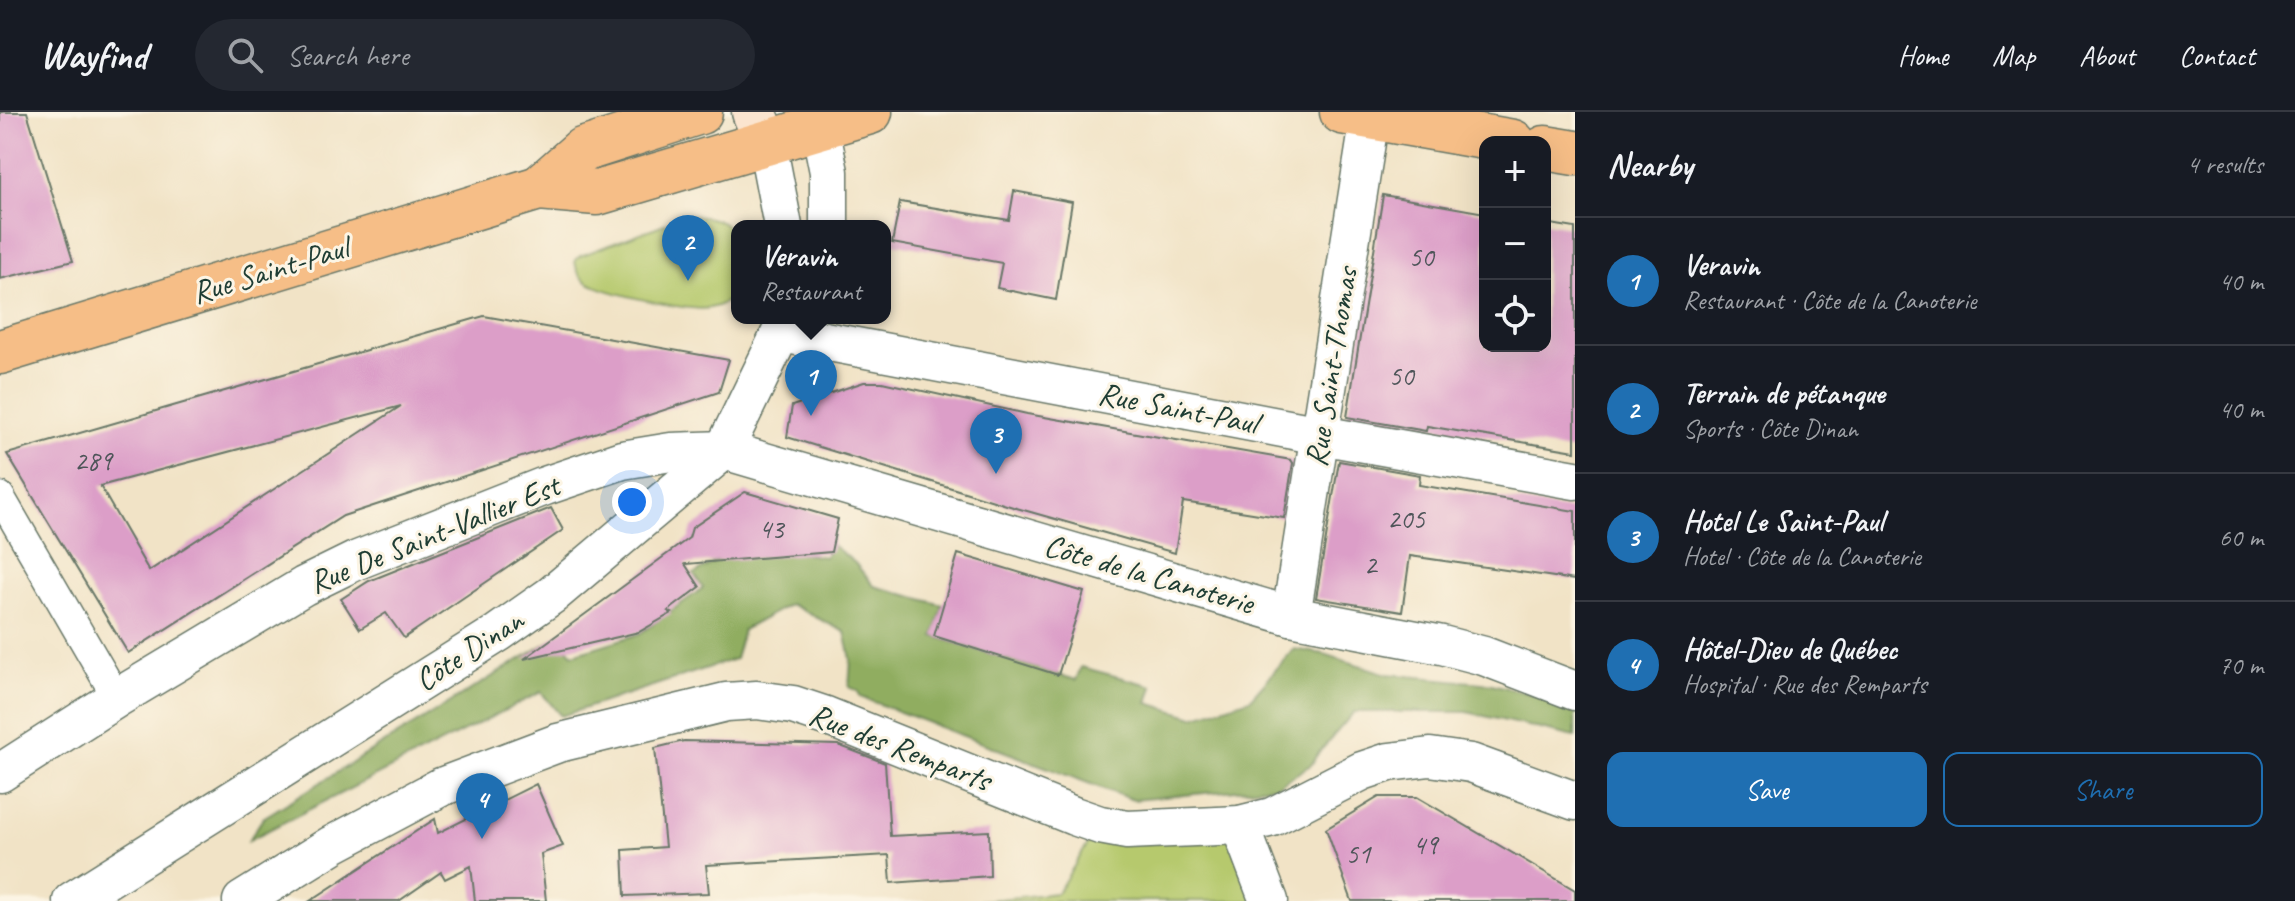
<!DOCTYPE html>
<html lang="en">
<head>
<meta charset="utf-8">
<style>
	:root { --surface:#171b24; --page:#242831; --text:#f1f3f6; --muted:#9ea1a6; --line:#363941; --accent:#1f6fb2 }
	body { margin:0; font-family:Caveat,sans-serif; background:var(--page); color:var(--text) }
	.controls { position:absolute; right:24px; top:24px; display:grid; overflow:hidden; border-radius:16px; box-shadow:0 8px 32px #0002 }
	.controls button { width:72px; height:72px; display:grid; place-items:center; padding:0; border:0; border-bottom:2px solid var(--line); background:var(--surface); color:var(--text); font:40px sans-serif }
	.you { position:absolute; left:632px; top:390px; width:28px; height:28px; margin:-20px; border:6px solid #fff; border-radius:50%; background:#1a73e8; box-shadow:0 0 0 12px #1a73e833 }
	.badge { display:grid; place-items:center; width:52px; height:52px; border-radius:50%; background:var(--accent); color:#fff; font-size:26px; font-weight:700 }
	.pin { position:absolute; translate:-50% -66px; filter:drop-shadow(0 2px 4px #0008) }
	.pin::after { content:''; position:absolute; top:42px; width:28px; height:24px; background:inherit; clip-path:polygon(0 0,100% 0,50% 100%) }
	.popup { position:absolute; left:731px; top:108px; width:160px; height:104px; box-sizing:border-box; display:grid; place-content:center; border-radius:16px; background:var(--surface); filter:drop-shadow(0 2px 6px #0005); font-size:26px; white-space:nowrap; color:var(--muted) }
	.popup b { font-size:30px; color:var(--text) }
	.popup::after { content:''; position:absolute; left:50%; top:100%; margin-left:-16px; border:16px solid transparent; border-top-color:var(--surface) }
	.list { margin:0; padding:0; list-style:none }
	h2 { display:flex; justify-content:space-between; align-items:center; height:104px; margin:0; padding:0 32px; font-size:34px }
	h2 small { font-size:26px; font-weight:400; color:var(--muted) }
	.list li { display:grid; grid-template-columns:52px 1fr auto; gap:24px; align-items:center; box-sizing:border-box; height:128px; padding:0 32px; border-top:2px solid var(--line) }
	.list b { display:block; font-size:30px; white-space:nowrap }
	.list p { margin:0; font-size:26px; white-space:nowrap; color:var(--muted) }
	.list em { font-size:26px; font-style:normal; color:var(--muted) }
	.actions { display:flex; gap:16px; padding:24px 32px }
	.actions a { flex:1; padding:18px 0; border:2px solid var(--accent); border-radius:16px; text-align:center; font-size:28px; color:var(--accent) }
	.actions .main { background:var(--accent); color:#fff }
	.icon { flex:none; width:44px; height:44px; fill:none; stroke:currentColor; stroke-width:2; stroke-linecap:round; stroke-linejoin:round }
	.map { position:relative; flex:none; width:1575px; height:789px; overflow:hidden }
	header { display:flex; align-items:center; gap:48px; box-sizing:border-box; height:112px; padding:0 40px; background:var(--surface); border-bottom:2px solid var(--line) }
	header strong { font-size:38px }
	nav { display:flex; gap:44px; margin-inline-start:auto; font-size:28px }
	.search { width:560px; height:72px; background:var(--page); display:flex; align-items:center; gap:20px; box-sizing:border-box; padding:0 28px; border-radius:44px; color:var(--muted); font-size:30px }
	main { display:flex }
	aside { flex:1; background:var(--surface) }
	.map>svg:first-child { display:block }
	.green { fill:#b6c96d; stroke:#6a8350; stroke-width:2 }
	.forest { fill:#90ad60; stroke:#58754a; stroke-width:2 }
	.building { fill:#dc9ec8; fill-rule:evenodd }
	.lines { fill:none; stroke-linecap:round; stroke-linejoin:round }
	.pedestrian-casing { stroke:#687767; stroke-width:31 }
	.minor-casing { stroke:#687767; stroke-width:41 }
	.secondary-casing { stroke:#687767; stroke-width:47 }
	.primary-casing { stroke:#687767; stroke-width:47 }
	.pedestrian { stroke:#fff; stroke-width:28 }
	.minor { stroke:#fff; stroke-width:38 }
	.secondary { stroke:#fbe5cf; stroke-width:44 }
	.primary { stroke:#f6be87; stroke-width:44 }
	.labels { text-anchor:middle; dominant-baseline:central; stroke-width:6; stroke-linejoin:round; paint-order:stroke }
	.number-label { font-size:28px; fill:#4e5559 }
	.street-label { font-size:32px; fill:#1f3d34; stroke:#fcf5e5 }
</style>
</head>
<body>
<header>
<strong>Wayfind</strong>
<div class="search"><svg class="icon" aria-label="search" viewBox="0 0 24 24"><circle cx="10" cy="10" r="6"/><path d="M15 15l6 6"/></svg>Search here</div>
<nav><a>Home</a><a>Map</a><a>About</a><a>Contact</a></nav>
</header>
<main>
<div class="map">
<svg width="1575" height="789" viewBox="0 0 1575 789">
	<rect width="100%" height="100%" fill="#fcf5e5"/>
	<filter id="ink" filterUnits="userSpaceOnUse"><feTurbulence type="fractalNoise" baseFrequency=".0125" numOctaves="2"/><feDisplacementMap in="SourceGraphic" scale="16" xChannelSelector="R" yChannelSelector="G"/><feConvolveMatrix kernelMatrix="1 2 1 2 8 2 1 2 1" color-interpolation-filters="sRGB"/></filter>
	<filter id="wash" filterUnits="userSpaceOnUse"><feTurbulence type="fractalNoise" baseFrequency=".006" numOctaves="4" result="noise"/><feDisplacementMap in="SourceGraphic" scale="32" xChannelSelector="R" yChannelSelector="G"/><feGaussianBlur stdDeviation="1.8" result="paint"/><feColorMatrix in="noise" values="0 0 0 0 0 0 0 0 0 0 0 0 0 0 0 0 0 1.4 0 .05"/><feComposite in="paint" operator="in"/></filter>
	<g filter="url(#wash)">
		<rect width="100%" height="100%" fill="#f1e3c6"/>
		<!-- green -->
		<g class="green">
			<path d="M 688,103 C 707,104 727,108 737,125 L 737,181 C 730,188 721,194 710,196 C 690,200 605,181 587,170 C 579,165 576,158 575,149 L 580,144 Z"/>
			<path d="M 1100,713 L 1240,713 L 1265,789 L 979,789 L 1057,781 Z"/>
		</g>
		<!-- forest -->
		<path class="forest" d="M 831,432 L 855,451 L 874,474 L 943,493 L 934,524 L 1076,568 L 1081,555 L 1153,574 L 1148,591 L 1194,605 L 1250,587 L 1294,537 L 1324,542 L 1387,562 L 1492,572 L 1575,593 L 1575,625 L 1467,600 L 1354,600 L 1316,644 L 1312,652 L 1277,674 L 1133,688 L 860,585 L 858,579 L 849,575 L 851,547 L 845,520 L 790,492 L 743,518 L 735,547 L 561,604 L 541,580 L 249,728 L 263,706 L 558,524 L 573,542 L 639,522 L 703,476 L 694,462 L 738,437 L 777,438 L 825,445 Z"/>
		<g id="blocks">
			<!-- building -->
			<g class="building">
				<path d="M 0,0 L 27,0 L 73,149 L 0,167 Z"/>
				<path d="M 1014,79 L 1072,90 L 1056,188 L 997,176 L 1002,151 L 892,131 L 900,90 L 1009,108 Z"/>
				<path d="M 1383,83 L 1485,101 L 1485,234 L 1545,234 L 1545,111 L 1575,116 L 1575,339 L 1427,314 L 1426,319 L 1347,305 Z"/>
				<path d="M 484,204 L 729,248 L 719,280 L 343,404 L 128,541 L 7,342 ZM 401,294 L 149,459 L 100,374 Z"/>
				<path d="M 864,270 L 882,270 L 1027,302 L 1291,348 L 1293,351 L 1284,406 L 1183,390 L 1175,441 L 1013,395 L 787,325 L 792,294 Z"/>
				<path d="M 1339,349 L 1420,363 L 1419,373 L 1575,399 L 1575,468 L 1410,444 L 1402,500 L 1316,486 Z"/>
				<path d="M 745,380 L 838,407 L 831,440 L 685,452 L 700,475 L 668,499 L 672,501 L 639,520 L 524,547 L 689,426 L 692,416 Z"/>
				<path d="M 551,396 L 563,418 L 404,526 L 386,501 L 360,517 L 341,487 L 369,469 Z"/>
				<path d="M 958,442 L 1084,480 L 1058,563 L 934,524 Z"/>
				<path d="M 684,629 L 838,633 L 885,651 L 890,724 L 989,719 L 990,764 L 891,771 L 889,743 L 706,753 L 709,781 L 625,784 L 623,738 L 665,735 L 655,636 Z"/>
				<path d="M 536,672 L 563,734 L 541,742 L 546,789 L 475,789 L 471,754 L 445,767 L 441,760 L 399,789 L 310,789 L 435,707 L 438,721 Z"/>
				<path d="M 1379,685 L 1417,685 L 1575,778 L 1575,789 L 1352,789 L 1326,717 Z"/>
			</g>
		</g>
	</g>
	<g filter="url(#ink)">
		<use href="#blocks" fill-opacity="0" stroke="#687767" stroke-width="2"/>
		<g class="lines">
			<defs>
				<path id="pedestrian" d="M 0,384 L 117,586"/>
				<g id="minor">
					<path d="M 820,15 L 829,60 L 829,114"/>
					<path d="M 767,31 L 783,114"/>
					<path d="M 782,221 L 1320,323 L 1575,368"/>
					<path d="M 1291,504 L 1370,5"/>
					<path d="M 0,661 L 117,586 L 304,474 L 355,449 L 545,374 L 622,348 L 671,340 L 724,338 L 1291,504 L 1442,533 L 1484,544 L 1575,579"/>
					<path d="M 1240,713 L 1269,789"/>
					<path d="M 72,789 L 498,521 L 552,483 L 724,338 L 788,206"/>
					<path d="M 242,789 L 332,733 L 441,675 L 558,631 L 726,590 L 757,588 L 793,593 L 826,604 L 1074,704 L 1100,713 L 1127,718 L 1240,713 L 1272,705 L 1362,659 L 1389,650 L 1430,645 L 1471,651 L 1575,689"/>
				</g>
				<path id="secondary" d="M 754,0 L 767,31"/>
				<g id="primary">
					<path d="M 1342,0 L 1513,30"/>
					<path d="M 1545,36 L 1575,41"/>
					<path d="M 539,76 L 582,38 L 700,0"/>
					<path d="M 0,240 L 539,76 L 597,81 L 870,0"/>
				</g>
			</defs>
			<!-- pedestrian casing -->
			<use href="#pedestrian" class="pedestrian-casing"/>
			<!-- minor casing -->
			<use href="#minor" class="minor-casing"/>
			<!-- secondary casing -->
			<use href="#secondary" class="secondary-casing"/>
			<!-- primary casing -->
			<use href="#primary" class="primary-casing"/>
			<!-- pedestrian -->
			<use href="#pedestrian" class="pedestrian"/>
			<!-- minor -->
			<use href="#minor" class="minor"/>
			<!-- secondary -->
			<use href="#secondary" class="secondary"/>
			<!-- primary -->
			<use href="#primary" class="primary"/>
		</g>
	</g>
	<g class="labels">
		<!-- number labels -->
		<g class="number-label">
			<text x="1421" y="144">50</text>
			<text x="1401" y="263">50</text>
			<text x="93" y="348">289</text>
			<text x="1406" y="406">205</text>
			<text x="771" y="416">43</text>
			<text x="1370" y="452">2</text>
			<text x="1425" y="732">49</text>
			<text x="1358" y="741">51</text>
		</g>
		<!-- street labels -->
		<g class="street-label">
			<text transform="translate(270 158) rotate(-17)">Rue Saint-Paul</text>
			<text transform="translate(1331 255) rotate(-81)">Rue Saint-Thomas</text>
			<text transform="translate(1178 296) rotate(11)">Rue Saint-Paul</text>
			<text transform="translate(434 422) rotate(-22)">Rue De Saint-Vallier Est</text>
			<text transform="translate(1149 462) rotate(16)">Côte de la Canoterie</text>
			<text transform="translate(469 538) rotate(-33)">Côte Dinan</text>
			<text transform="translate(900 635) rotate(21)">Rue des Remparts</text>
		</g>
	</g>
</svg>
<div class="controls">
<button>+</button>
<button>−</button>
<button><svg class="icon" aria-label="locate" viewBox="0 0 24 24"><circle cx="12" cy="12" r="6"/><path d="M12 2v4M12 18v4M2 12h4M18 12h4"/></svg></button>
</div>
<div class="you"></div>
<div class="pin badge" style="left:811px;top:304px">1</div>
<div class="popup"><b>Veravin</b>Restaurant</div>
<div class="pin badge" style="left:688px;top:169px">2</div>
<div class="pin badge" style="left:996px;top:362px">3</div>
<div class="pin badge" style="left:482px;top:727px">4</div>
</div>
<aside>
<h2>Nearby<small>4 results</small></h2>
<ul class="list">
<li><span class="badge">1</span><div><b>Veravin</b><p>Restaurant · Côte de la Canoterie</p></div><em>40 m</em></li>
<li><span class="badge">2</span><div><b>Terrain de pétanque</b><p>Sports · Côte Dinan</p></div><em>40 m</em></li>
<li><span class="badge">3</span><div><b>Hotel Le Saint-Paul</b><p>Hotel · Côte de la Canoterie</p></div><em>60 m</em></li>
<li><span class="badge">4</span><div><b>Hôtel-Dieu de Québec</b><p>Hospital · Rue des Remparts</p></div><em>70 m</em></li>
</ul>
<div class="actions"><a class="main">Save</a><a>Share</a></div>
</aside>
</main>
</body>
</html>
